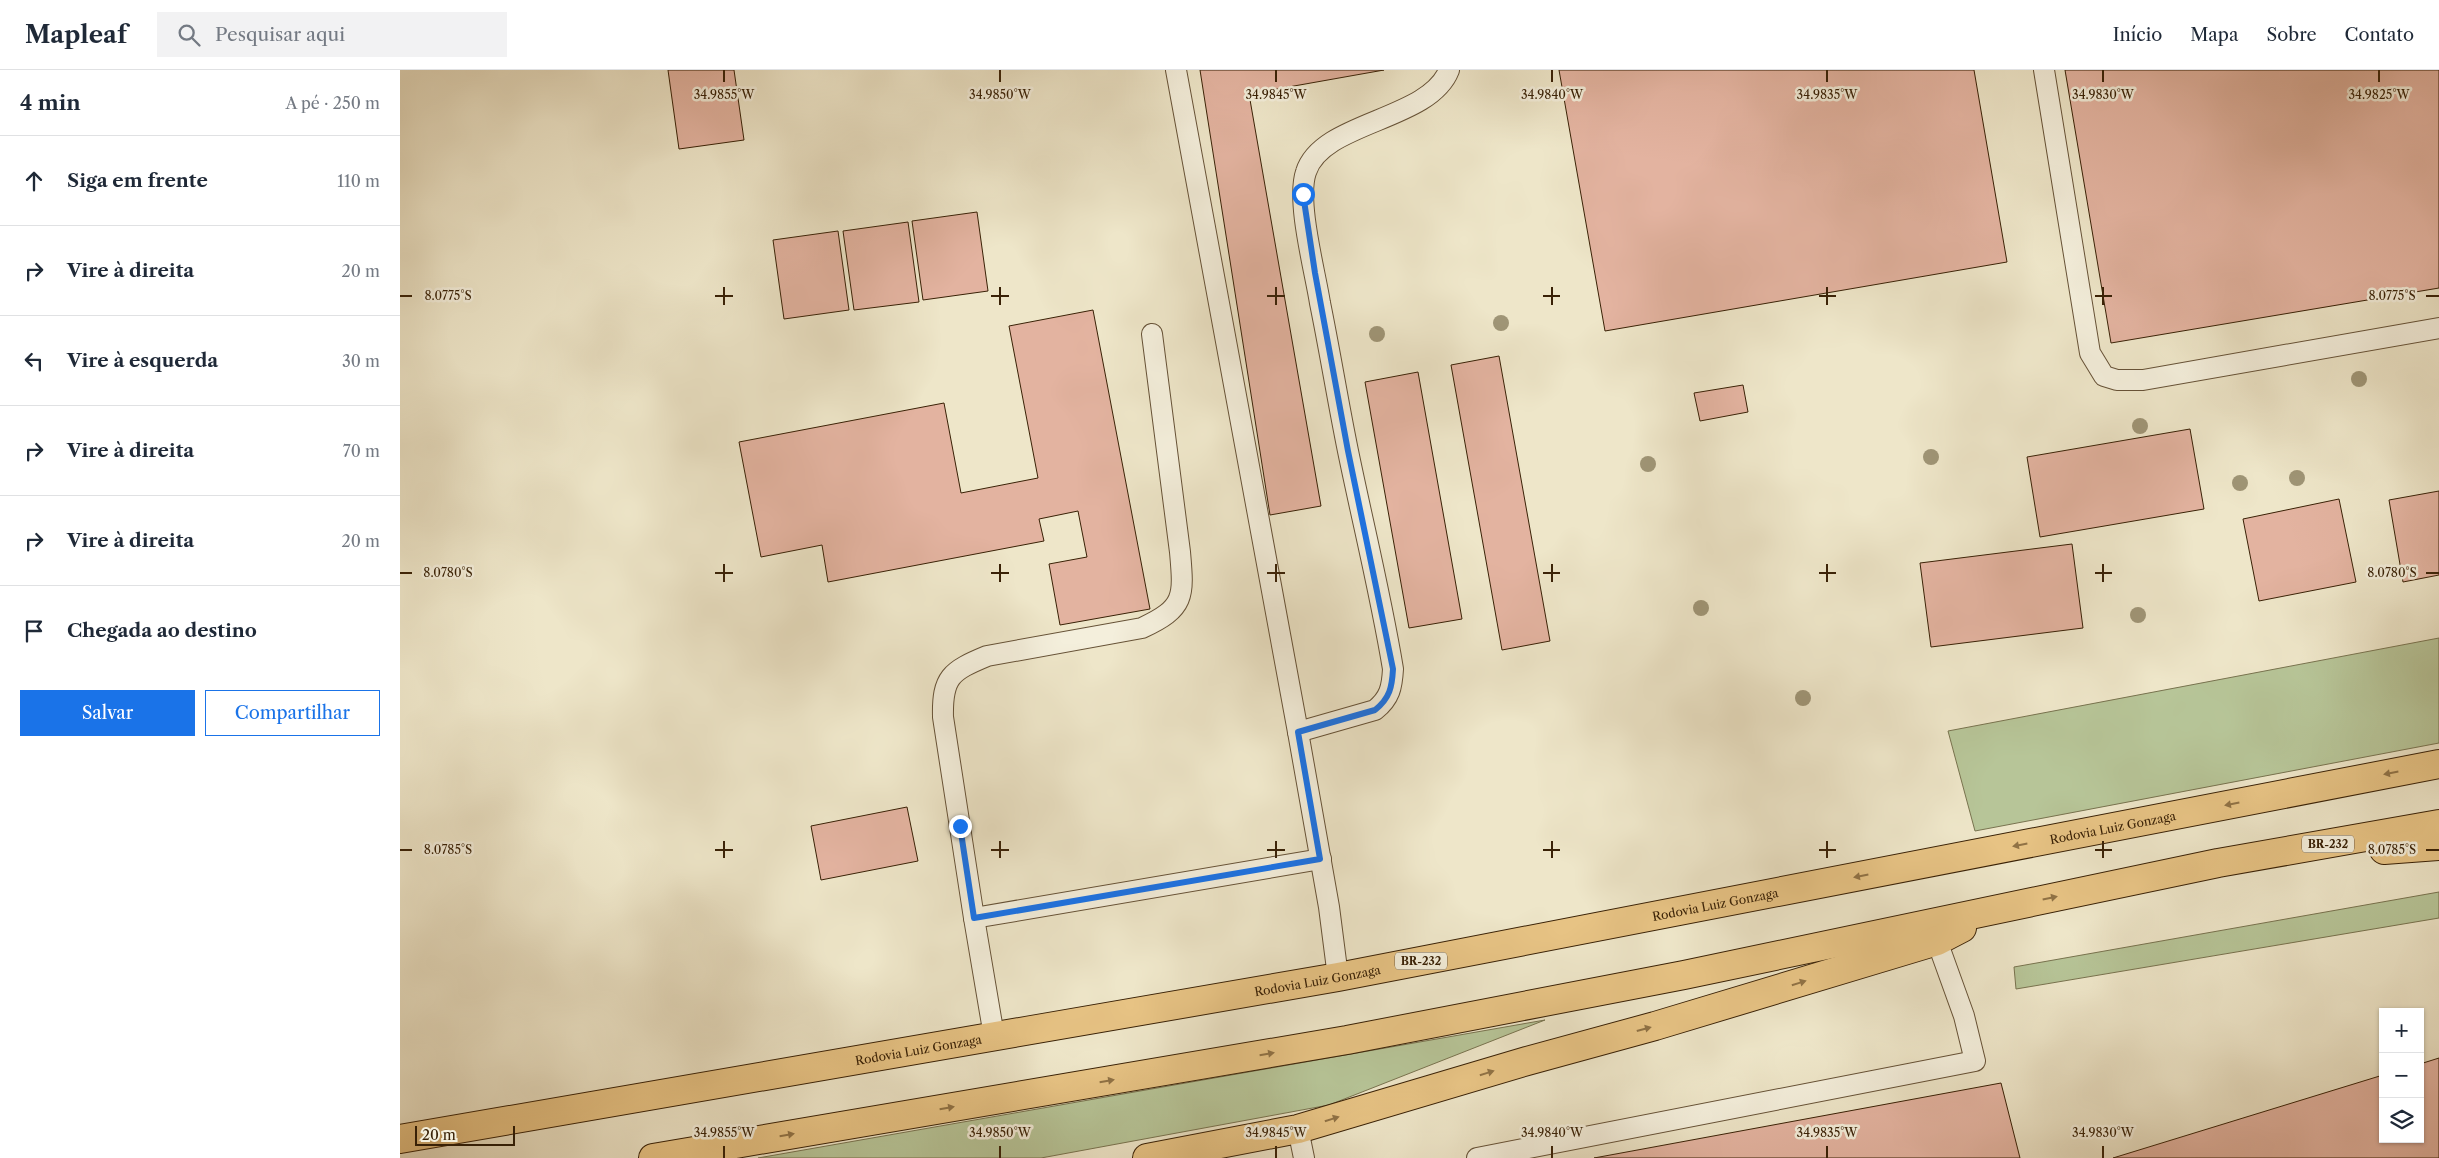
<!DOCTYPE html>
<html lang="pt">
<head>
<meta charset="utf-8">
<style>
	:root { --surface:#fff; --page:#f2f2f3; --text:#1f2937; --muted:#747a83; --line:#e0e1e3; --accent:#1a73e8 }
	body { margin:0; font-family:"Libre Caslon Text",serif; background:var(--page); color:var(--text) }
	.controls { position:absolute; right:15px; bottom:15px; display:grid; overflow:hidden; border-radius:0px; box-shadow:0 1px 4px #0004 }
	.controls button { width:45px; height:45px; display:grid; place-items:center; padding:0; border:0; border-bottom:1px solid var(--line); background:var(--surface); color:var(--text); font:25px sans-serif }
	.scale { position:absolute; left:15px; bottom:12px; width:100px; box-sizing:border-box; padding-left:5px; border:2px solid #392106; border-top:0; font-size:14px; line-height:18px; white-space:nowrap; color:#392106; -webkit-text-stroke:4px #f4efdc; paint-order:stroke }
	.stop { position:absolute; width:15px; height:15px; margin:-11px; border:4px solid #1a73e8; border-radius:50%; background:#fff }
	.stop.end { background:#1a73e8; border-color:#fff; box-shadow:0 1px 5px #0008 }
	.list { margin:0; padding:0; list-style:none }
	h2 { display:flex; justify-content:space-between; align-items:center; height:65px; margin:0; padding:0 20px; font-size:21px }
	h2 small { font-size:16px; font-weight:400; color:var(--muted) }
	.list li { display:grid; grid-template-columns:32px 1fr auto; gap:15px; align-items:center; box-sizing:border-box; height:90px; padding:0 20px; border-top:1px solid var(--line) }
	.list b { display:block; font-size:19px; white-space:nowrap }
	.list em { font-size:16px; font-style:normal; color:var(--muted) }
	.actions { display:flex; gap:10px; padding:15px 20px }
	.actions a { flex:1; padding:11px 0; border:1px solid var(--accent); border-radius:0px; text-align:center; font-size:18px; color:var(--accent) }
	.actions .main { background:var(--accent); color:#fff }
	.icon { flex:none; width:28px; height:28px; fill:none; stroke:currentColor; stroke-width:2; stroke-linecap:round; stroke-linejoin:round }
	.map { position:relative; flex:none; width:2039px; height:1088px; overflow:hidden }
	header { display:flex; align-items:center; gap:30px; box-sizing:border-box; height:70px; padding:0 25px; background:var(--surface); border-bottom:1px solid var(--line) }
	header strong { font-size:24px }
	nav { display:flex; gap:28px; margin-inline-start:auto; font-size:18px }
	.search { width:350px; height:45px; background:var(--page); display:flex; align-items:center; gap:12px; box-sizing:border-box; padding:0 18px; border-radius:0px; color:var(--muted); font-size:19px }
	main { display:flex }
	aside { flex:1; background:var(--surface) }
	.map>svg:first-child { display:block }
	.green { fill:#b7c598; stroke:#78734f }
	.building { fill:#e3b3a0; stroke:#392106 }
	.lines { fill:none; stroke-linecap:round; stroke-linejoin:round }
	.lane-casing { stroke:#665237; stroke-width:22 }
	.highway-casing { stroke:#392106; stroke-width:30 }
	.lane { stroke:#f4efdc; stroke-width:20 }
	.highway { stroke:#e7c384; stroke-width:28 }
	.tree { fill:#9f9576 }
	.oneway { fill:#907245 }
	.route { stroke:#1a73e8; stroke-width:6 }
	.ticks { fill:none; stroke:#392106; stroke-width:2 }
	.labels { text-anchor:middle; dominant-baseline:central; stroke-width:5; stroke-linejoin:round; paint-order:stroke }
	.shield { fill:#f4efdc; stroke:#715f46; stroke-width:1 }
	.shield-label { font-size:11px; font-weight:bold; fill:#392106 }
	.street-label { font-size:12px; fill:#392106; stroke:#f4efdc }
	.ticks-label { font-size:12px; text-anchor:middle; fill:#392106; stroke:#f4efdc; stroke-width:5; stroke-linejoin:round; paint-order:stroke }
</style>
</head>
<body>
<header>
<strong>Mapleaf</strong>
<div class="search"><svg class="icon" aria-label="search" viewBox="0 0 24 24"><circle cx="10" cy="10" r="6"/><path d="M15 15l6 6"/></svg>Pesquisar aqui</div>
<nav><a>Início</a><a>Mapa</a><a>Sobre</a><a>Contato</a></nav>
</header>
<main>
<aside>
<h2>4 min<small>A pé · 250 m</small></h2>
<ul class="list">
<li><svg class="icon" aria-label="ahead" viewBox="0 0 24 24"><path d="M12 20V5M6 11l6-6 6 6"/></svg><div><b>Siga em frente</b></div><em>110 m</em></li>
<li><svg class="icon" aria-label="right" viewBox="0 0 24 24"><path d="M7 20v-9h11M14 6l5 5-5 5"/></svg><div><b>Vire à direita</b></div><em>20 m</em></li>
<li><svg class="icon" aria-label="left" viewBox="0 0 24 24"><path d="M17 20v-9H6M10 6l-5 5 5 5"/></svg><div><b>Vire à esquerda</b></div><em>30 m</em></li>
<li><svg class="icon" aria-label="right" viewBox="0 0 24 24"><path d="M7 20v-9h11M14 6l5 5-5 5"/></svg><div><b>Vire à direita</b></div><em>70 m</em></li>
<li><svg class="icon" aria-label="right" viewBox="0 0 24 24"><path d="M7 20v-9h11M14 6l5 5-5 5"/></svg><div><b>Vire à direita</b></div><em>20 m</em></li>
<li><svg class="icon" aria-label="arrive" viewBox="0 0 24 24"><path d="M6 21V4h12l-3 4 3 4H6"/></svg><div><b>Chegada ao destino</b></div></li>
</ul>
<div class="actions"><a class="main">Salvar</a><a>Compartilhar</a></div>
</aside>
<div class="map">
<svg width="2039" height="1088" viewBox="0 0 2039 1088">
	<rect width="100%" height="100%" fill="#eee6c9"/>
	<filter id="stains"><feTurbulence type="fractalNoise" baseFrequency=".004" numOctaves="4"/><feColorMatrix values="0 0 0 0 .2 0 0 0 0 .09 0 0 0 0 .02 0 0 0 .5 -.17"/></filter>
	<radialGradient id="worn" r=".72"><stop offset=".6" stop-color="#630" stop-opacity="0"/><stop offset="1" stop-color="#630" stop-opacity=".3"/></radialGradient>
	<!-- green -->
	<g class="green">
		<path d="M 2039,568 L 2039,673 L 1575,761 L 1548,661 Z"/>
		<path d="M 2039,822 L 2039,848 L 1616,919 L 1614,897 Z"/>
		<path d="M 1145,950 L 929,1035 L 641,1088 L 358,1088 Z"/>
	</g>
	<!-- building -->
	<g class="building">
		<path d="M 268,0 L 334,0 L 344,70 L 279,79 Z"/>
		<path d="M 800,0 L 984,0 L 849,24 L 921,436 L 870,445 Z"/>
		<path d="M 1159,0 L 1574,0 L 1607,192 L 1205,261 Z"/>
		<path d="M 1665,0 L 2039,0 L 2039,218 L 1711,273 Z"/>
		<path d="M 577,142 L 588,221 L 523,230 L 512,151 Z"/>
		<path d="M 508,152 L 519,232 L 454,240 L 443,161 Z"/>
		<path d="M 438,161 L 449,240 L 384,249 L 373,170 Z"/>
		<path d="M 693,240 L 750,539 L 660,555 L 649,494 L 687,487 L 678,441 L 639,449 L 644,471 L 428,512 L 422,475 L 361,487 L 339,372 L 544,333 L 561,423 L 638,408 L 609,256 Z"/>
		<path d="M 1099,286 L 1150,571 L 1102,580 L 1051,295 Z"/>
		<path d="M 1018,302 L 1062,549 L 1009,558 L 965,312 Z"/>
		<path d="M 1343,315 L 1348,342 L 1300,351 L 1294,323 Z"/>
		<path d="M 1790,359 L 1804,439 L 1640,467 L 1627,387 Z"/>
		<path d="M 2039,421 L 2039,505 L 2003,512 L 1989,430 Z"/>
		<path d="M 1939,429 L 1956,512 L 1859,531 L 1843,449 Z"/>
		<path d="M 1672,474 L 1683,558 L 1531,577 L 1520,493 Z"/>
		<path d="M 507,737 L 518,791 L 421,810 L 411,756 Z"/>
		<path d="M 2039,988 L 2039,1088 L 1713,1088 L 1983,1005 L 1983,1069 L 2020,1069 L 2020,994 Z"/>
		<path d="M 1601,1013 L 1620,1088 L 1194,1088 Z"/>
	</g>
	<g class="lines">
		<defs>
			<g id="lane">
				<path d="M 776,0 L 898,662 L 929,837 L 938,907"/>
				<path d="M 1644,0 L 1690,283 L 1704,306 L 1717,310 L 1743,310 L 2039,258"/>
				<path d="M 898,662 L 975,640 C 990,628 992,617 993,599 C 981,526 963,454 948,381 C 938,332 930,282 920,233 C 915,201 896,131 906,102 C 922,51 1029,51 1049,0"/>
				<path d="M 574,848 L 921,789"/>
				<path d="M 594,966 L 574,848 L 543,647 C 542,607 551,601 587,586 L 742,558 C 785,538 784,527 780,482 L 752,264"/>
				<path d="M 898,1059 L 904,1088"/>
				<path d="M 1077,1088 L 1575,991 L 1564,946 L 1537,871"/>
			</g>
			<g id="highway">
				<path d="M 1984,780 L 2039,776"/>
				<path id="s1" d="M 0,1069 L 938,907 L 2039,694"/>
				<path d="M 253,1088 L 947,970 L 1284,905 L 1818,793 L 2039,754"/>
				<path d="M 747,1088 L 898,1059 L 1127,991 L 1255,956 L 1537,871 L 1562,858"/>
			</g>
		</defs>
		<!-- lane casing -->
		<use href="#lane" class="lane-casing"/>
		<!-- highway casing -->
		<use href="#highway" class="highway-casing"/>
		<!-- lane -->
		<use href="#lane" class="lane"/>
		<!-- highway -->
		<use href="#highway" class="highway"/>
	</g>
	<!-- trees -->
	<g class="tree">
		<circle cx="1101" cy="253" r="8"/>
		<circle cx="977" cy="264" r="8"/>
		<circle cx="1959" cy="309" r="8"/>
		<circle cx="1740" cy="356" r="8"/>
		<circle cx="1531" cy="387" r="8"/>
		<circle cx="1248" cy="394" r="8"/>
		<circle cx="1897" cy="408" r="8"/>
		<circle cx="1840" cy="413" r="8"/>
		<circle cx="1301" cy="538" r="8"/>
		<circle cx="1738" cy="545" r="8"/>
		<circle cx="1403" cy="628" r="8"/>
	</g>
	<!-- one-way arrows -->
	<defs><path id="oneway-solid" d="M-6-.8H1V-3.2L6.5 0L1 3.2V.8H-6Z" transform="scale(1.25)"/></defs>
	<g class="oneway">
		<use href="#oneway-solid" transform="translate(1991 703) rotate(169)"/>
		<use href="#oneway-solid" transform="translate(1832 734) rotate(169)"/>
		<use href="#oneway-solid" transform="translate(1620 775) rotate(169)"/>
		<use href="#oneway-solid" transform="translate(1461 806) rotate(169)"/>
		<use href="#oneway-solid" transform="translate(1650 828) rotate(-12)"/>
		<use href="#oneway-solid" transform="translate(1399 913) rotate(-17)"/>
		<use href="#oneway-solid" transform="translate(1244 959) rotate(-15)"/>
		<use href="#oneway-solid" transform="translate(867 984) rotate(-10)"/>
		<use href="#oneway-solid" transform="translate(1087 1003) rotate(-17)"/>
		<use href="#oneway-solid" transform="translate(707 1011) rotate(-10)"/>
		<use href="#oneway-solid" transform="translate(547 1038) rotate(-10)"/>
		<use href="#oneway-solid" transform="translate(932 1049) rotate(-17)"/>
		<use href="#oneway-solid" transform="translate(387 1065) rotate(-10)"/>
	</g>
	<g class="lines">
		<!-- route -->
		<path class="route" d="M 560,756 L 574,848 L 920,789 L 898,662 L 975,640 C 990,628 992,617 993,599 L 948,381 L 915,203 L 903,124"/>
	</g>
	<!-- ticks -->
	<path class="ticks" d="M 324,0 L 324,12M 600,0 L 600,12M 876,0 L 876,12M 1152,0 L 1152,12M 1427,0 L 1427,12M 1703,0 L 1703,12M 1979,0 L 1979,12M 324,217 L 324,235M 600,217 L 600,235M 876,217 L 876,235M 1152,217 L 1152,235M 1427,217 L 1427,235M 1703,217 L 1703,235M 0,226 L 12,226M 315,226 L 333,226M 591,226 L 609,226M 867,226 L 885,226M 1143,226 L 1160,226M 1419,226 L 1436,226M 1695,226 L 1712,226M 2026,226 L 2039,226M 324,494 L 324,512M 600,494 L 600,512M 876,494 L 876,512M 1152,494 L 1152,512M 1427,494 L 1427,512M 1703,494 L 1703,512M 0,503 L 12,503M 315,503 L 333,503M 591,503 L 609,503M 867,503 L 885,503M 1143,503 L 1160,503M 1419,503 L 1436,503M 1695,503 L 1712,503M 2026,503 L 2039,503M 324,771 L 324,788M 600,771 L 600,788M 876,771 L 876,788M 1152,771 L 1152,788M 1427,771 L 1427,788M 1703,771 L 1703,788M 0,780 L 12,780M 315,780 L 333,780M 591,780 L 609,780M 867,780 L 885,780M 1143,780 L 1160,780M 1419,780 L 1436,780M 1695,780 L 1712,780M 2026,780 L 2039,780M 324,1076 L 324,1088M 600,1076 L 600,1088M 876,1076 L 876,1088M 1152,1076 L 1152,1088M 1427,1076 L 1427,1088M 1703,1076 L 1703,1088"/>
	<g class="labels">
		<!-- shield labels -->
		<g class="shield">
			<rect x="1902" y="765.5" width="52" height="17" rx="4"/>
			<rect x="995" y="882.5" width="52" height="17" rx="4"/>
		</g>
		<g class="shield-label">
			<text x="1928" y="774">BR-232</text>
			<text x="1021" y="891">BR-232</text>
		</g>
		<!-- street labels -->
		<g class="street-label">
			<text stroke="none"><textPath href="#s1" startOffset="1741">Rodovia Luiz Gonzaga</textPath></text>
			<text stroke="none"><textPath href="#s1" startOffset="1336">Rodovia Luiz Gonzaga</textPath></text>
			<text stroke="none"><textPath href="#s1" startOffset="931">Rodovia Luiz Gonzaga</textPath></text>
			<text stroke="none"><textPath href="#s1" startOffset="526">Rodovia Luiz Gonzaga</textPath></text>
		</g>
	</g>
	<g class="ticks-label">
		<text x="324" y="29">34.9855°W</text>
		<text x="600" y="29">34.9850°W</text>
		<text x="876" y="29">34.9845°W</text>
		<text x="1152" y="29">34.9840°W</text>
		<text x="1427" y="29">34.9835°W</text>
		<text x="1703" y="29">34.9830°W</text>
		<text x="1979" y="29">34.9825°W</text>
		<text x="48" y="230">8.0775°S</text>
		<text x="1992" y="230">8.0775°S</text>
		<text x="48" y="507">8.0780°S</text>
		<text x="1992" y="507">8.0780°S</text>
		<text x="48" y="784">8.0785°S</text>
		<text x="1992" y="784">8.0785°S</text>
		<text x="324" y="1067">34.9855°W</text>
		<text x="600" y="1067">34.9850°W</text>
		<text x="876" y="1067">34.9845°W</text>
		<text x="1152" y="1067">34.9840°W</text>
		<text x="1427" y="1067">34.9835°W</text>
		<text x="1703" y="1067">34.9830°W</text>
	</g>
	<rect width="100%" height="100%" filter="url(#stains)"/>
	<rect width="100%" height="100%" fill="url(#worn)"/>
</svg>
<div class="controls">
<button>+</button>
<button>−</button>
<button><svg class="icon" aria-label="layers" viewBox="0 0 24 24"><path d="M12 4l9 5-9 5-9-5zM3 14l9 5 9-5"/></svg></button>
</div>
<div class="scale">20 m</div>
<div class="stop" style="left:903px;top:124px"></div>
<div class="stop end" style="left:560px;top:756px"></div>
</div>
</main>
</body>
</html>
